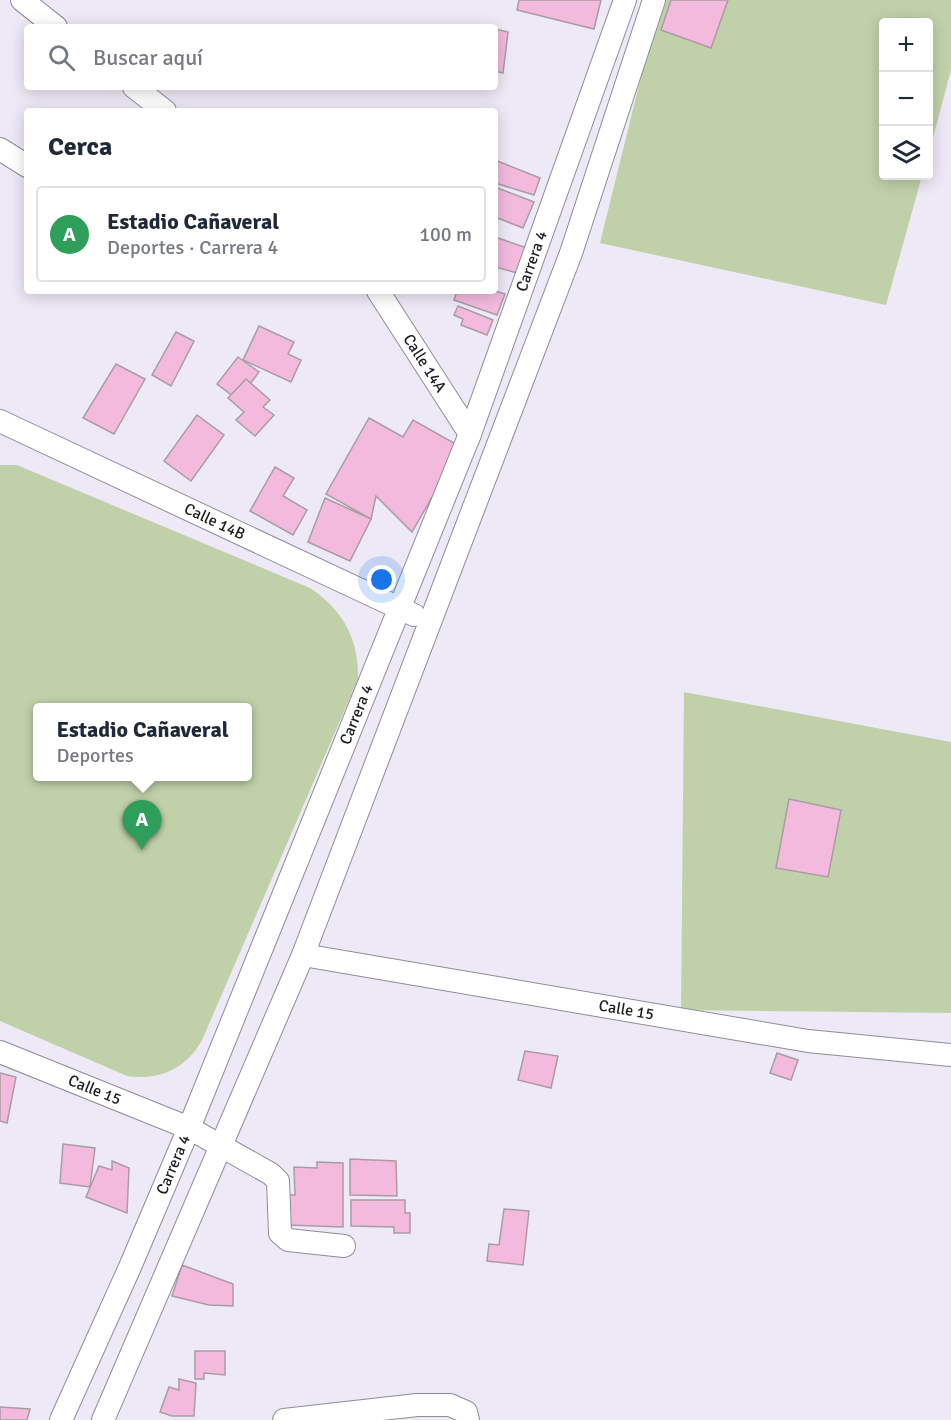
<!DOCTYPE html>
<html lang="es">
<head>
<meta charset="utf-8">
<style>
	:root { --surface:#fff; --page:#f6f6f7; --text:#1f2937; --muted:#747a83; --line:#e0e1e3; --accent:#7c3aed }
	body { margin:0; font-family:Signika,sans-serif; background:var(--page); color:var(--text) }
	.controls { position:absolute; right:18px; top:18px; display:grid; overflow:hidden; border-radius:6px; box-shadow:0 3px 15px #0003 }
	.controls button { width:54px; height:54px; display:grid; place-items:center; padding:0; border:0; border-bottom:2px solid var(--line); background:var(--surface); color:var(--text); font:30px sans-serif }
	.you { position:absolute; left:382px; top:580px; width:21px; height:21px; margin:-15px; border:4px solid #fff; border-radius:50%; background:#1a73e8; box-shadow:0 0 0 9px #1a73e833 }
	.badge { display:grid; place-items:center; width:39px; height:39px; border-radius:50%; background:var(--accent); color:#fff; font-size:20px; font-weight:700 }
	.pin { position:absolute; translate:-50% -50px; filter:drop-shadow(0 2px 3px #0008) }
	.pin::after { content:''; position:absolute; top:32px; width:21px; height:18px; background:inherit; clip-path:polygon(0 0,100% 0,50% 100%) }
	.popup { position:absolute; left:33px; top:703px; width:219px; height:78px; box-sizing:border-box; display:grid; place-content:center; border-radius:6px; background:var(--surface); filter:drop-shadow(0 2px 4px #0005); font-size:20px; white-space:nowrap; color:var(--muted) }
	.popup b { font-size:22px; color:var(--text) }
	.popup::after { content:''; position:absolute; left:50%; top:100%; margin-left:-12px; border:12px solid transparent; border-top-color:var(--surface) }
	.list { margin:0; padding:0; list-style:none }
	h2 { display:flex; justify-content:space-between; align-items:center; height:78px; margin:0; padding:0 24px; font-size:26px }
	h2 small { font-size:20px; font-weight:400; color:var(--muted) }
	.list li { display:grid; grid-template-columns:39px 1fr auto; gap:18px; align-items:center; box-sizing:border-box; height:96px; margin:0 12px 12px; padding:0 12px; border:2px solid var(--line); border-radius:6px }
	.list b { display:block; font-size:22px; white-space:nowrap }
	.list p { margin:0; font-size:20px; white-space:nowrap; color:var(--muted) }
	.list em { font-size:20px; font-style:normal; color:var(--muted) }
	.icon { flex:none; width:33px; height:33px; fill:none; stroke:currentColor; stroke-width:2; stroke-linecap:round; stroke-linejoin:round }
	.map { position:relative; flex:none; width:951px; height:1420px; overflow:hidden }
	.search { position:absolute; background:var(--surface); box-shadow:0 3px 15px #0003; left:24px; top:24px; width:474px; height:66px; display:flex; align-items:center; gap:15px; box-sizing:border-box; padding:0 21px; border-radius:6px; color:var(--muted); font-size:22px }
	.panel { position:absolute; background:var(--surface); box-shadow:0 3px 15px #0003; left:24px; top:108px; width:474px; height:186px; border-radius:6px }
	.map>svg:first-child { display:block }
	.green { fill:#c0d1aa; fill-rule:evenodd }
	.building { fill:#f3bade; stroke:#a99ca4; stroke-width:1.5 }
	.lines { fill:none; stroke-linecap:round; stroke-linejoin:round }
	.minor-casing { stroke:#908c98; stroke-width:24 }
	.minor { stroke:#fff; stroke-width:22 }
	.labels { text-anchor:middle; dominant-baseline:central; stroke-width:5; stroke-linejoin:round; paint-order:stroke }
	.street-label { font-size:16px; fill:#1e1c21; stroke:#f9f7fd }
</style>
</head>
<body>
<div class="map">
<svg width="951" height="1420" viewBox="0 0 951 1420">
	<rect width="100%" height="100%" fill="#eee9f6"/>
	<!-- green -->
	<g class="green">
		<path d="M 660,0 L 951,0 L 951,70 L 929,153 L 928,22 L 884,22 L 884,176 L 922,176 L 886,305 L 600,243 Z"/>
		<path d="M 0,465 L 17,465 L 310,588 C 343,610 359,639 358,679 L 203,1038 C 188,1068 160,1081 127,1076 L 0,1021 ZM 37,708 L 247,708 L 247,776 L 37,776 Z"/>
		<path d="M 684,692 L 951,742 L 951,1013 L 681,1010 Z"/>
	</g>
	<!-- building -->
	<g class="building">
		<path d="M 519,0 L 601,0 L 594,29 L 517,10 Z"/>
		<path d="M 671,0 L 728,0 L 711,48 L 661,30 Z"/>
		<path d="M 495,29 L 508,32 L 503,73 L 495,71 Z"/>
		<path d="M 495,160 L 540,178 L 534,195 L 495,183 Z"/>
		<path d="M 495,187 L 534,202 L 523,228 L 495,217 Z"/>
		<path d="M 495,237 L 527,248 L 521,274 L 495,267 Z"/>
		<path d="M 457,291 L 495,291 L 505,294 L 497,315 L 454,300 Z"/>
		<path d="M 458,306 L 493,320 L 487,335 L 461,325 L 463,319 L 454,315 Z"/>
		<path d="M 259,326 L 294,342 L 288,354 L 301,360 L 291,382 L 243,360 Z"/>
		<path d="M 176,332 L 194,341 L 171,386 L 152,375 Z"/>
		<path d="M 238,357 L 259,372 L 238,400 L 217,384 Z"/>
		<path d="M 116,364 L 145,379 L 114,434 L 83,418 Z"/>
		<path d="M 246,379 L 270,400 L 263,407 L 274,415 L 255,436 L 236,420 L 244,412 L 228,398 Z"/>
		<path d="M 197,415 L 224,435 L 191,481 L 164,461 Z"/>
		<path d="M 369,418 L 403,437 L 413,420 L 461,447 L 412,532 L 376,496 L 371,519 L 326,494 Z"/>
		<path d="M 275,467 L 294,478 L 283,496 L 307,510 L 293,535 L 250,511 Z"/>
		<path d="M 325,498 L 371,519 L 350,561 L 308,542 Z"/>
		<path d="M 789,799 L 841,810 L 828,877 L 776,868 Z"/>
		<path d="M 525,1051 L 558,1056 L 551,1088 L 518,1080 Z"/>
		<path d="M 777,1053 L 798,1060 L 791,1080 L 770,1073 Z"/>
		<path d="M 0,1073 L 16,1077 L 7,1123 L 0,1121 Z"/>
		<path d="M 63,1144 L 95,1148 L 90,1187 L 60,1183 Z"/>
		<path d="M 350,1159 L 396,1161 L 397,1196 L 350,1195 Z"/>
		<path d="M 112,1161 L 129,1168 L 127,1213 L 86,1197 L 99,1166 L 112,1170 Z"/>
		<path d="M 317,1162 L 343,1163 L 343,1227 L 288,1225 L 289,1195 L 295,1195 L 294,1167 L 317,1168 Z"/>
		<path d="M 351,1200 L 405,1200 L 405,1213 L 410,1213 L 410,1233 L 394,1233 L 394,1227 L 351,1226 Z"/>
		<path d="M 504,1209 L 529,1211 L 523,1265 L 487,1261 L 489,1244 L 499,1245 Z"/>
		<path d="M 182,1265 L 233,1284 L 233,1306 L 209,1305 L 172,1296 Z"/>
		<path d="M 195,1351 L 225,1351 L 225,1375 L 204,1373 L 204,1379 L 195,1379 Z"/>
		<path d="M 179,1379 L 196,1383 L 194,1416 L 172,1416 L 160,1412 L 169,1387 L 179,1390 Z"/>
		<path d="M 0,1407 L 30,1409 L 27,1420 L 0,1420 Z"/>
	</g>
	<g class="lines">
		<defs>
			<g id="minor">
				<path d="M 22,0 L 56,27"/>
				<path d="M 134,87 L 165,111"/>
				<path d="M 0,149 L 27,166"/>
				<path id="s1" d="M 378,291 L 470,434"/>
				<path id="s2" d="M 0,421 L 414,615"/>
				<path id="s3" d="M 303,955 L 808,1041 L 951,1055"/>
				<path id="s4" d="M 0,1052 L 189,1128 L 271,1174 L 278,1181 L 280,1233 L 288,1240 L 344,1246"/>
				<path id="s5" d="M 61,1420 L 130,1267 L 189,1128 L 470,434 L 625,0"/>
				<path d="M 103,1420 L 303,955 L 571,253 L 654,0"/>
				<path d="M 284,1420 L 417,1405 L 450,1405 L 466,1412 L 468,1420"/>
			</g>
		</defs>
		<!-- minor casing -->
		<use href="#minor" class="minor-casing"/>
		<!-- minor -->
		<use href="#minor" class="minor"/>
	</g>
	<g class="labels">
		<!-- street labels -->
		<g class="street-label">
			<text stroke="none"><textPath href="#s5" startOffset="1251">Carrera 4</textPath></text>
			<text stroke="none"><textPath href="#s1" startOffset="86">Calle 14A</textPath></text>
			<text stroke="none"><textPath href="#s2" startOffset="237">Calle 14B</textPath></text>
			<text stroke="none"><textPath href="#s5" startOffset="765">Carrera 4</textPath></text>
			<text stroke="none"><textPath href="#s3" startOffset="328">Calle 15</textPath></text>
			<text stroke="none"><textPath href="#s4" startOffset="102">Calle 15</textPath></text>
			<text stroke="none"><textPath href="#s5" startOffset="279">Carrera 4</textPath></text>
		</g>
	</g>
</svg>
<div class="controls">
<button>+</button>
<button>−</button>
<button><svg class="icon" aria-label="layers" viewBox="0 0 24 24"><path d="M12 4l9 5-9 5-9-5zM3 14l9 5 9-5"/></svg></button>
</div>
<div class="you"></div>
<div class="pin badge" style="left:142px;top:850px;background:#2e9e5b">A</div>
<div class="popup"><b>Estadio Cañaveral</b>Deportes</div>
<div class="search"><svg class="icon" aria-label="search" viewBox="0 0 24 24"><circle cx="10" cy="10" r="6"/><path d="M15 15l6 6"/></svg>Buscar aquí</div>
<section class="panel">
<h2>Cerca<small></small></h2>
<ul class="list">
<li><span class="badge" style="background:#2e9e5b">A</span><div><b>Estadio Cañaveral</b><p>Deportes · Carrera 4</p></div><em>100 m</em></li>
</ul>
</section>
</div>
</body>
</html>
